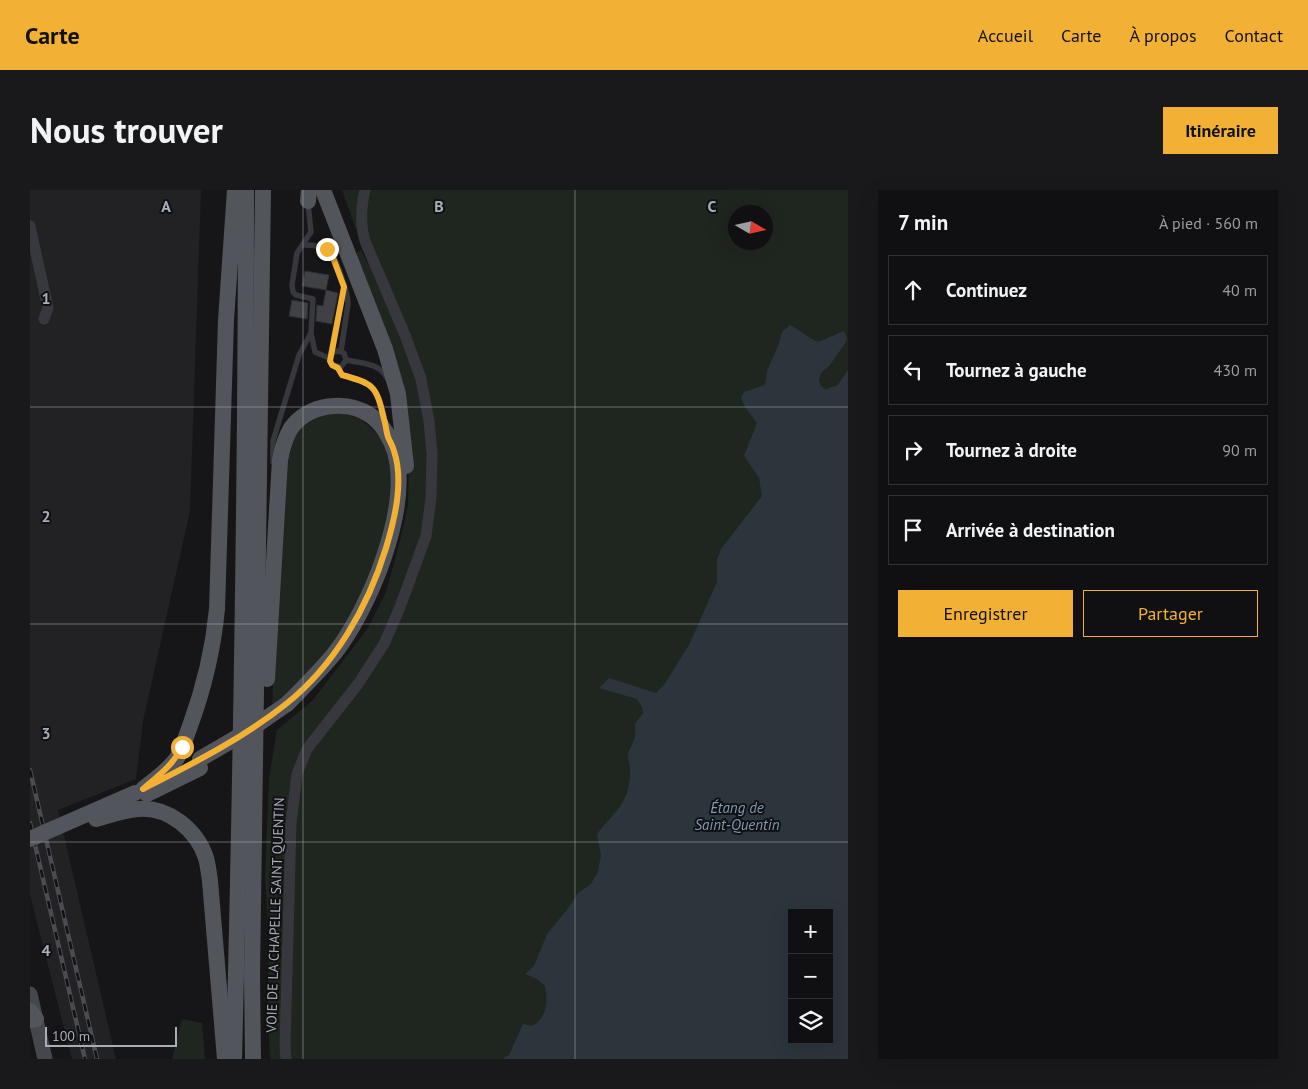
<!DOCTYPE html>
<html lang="fr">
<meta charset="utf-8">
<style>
body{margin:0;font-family:"PT Sans",sans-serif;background:#19191b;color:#f1f3f6}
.controls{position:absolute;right:15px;bottom:15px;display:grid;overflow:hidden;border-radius:0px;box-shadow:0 5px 20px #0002}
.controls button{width:45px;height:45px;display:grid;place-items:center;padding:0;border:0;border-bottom:1px solid #303032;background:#101012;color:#f1f3f6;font:25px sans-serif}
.compass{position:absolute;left:698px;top:15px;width:45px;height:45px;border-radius:50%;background:#101012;box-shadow:0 5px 20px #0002;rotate:99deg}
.scale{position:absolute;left:15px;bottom:12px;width:132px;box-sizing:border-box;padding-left:5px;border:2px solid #a8adb8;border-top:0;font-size:14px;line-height:18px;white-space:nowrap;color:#a8adb8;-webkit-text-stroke:4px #111113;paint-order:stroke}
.stop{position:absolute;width:15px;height:15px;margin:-11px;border:4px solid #f2b134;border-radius:50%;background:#fff}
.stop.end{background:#f2b134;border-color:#fff;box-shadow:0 1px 5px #0008}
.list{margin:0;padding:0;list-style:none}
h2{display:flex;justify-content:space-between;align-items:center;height:65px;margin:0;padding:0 20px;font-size:21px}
h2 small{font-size:16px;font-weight:400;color:#9c9d9f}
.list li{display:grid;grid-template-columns:32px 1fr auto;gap:15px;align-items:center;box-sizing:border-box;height:70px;margin:0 10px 10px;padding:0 10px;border:1px solid #303032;border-radius:0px}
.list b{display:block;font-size:19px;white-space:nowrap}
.list em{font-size:16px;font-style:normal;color:#9c9d9f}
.actions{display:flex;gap:10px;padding:15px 20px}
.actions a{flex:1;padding:11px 0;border:1px solid #f2b134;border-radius:0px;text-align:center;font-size:18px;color:#f2b134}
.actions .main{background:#f2b134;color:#111}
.icon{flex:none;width:28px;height:28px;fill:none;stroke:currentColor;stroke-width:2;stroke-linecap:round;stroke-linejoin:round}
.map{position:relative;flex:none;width:818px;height:869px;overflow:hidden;border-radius:0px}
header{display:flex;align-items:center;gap:30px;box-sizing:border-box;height:70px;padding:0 25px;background:#f2b134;color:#111}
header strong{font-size:24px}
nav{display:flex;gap:28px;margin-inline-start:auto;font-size:18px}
.intro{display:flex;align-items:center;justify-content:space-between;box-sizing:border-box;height:120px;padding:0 30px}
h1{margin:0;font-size:35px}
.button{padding:12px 22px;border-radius:0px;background:#f2b134;color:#111;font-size:18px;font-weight:700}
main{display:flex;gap:30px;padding:0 30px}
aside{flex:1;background:#101012;border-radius:0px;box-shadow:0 5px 20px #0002}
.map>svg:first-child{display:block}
.built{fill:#222225}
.green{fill:#1e261f;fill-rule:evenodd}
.water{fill:#2c353c;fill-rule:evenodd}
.building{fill:#404145;stroke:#303034}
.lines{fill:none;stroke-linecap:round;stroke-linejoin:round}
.service{stroke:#37383d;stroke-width:5.5}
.minor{stroke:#37383d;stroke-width:11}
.secondary{stroke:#45474d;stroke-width:15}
.primary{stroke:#53555c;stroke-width:16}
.rail-casing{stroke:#4a4c52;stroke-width:4.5}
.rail{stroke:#111113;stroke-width:2.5;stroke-dasharray:8;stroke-linecap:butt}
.primary-bridge{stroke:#53555c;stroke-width:16}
.route{stroke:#f2b134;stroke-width:6}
.grid{fill:none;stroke:#a8adb8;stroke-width:1;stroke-opacity:0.55}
.labels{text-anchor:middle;stroke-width:4;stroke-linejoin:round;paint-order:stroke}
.street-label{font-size:14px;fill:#a8adb8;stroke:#111113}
.water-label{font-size:15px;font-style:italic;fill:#7f9bb3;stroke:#111113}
.grid-label{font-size:16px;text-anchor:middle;font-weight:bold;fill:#a8adb8;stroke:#111113;stroke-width:4;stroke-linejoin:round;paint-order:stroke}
</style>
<header>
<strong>Carte</strong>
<nav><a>Accueil</a><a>Carte</a><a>À propos</a><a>Contact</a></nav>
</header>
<div class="intro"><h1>Nous trouver</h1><a class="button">Itinéraire</a></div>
<main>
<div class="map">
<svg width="818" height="869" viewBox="0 0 818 869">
<rect width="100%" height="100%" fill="#161618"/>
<path class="built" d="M0 0H171L160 321 113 531 106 589 28 620 86 869H42L0 705Z"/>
<g class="green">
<path d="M312 0H818V869H240L238 828 239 751 235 685 239 589 247 540 282 511 338 438 356 402 369 355 378 315 379 261 322 66 331 60 339 76ZM706 22H736V52H706ZM762 723H799V850H762Z"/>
<path d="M301 223 315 224 330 229 340 237 354 252 363 273 364 296 350 370 312 448 242 520 249 347 259 253 271 238 288 227Z"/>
<path d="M152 829 172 833 175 869H142Z"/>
</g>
<path class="water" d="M760 135C771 140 776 147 788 152L814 141 817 148 816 152 800 175 791 183 789 190 791 196 796 200 801 197 807 196 818 180V869H472L479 865 493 834 502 836C518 827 518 812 515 796L507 789 495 784 504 776 517 744 536 721 549 702 560 695 567 684 571 666 567 644C584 622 601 613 600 580 600 575 598 570 598 565 599 558 604 552 605 546 606 542 605 538 605 534L613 523 612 517 607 509 569 498 579 488 626 503 634 495 659 455 687 392V370L691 359 732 306 729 288 714 266 727 233 715 217 711 208 714 202 735 195 737 181 748 156 752 142ZM762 723H799V850H762Z"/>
<g class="building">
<path d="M275 81 299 85 296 100 272 96Z"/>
<path d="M296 100 308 103 302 134 286 131 287 115 293 116Z"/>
<path d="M262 110 278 113 277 129 259 126Z"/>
</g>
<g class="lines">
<g class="service">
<path d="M273 55C280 55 290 55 297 59 306 64 318 104 318 114L311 161"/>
<path d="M281 143 285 162 299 168 302 175 311 177 316 170 314 163 308 161 303 162 299 168"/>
<path d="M301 163 314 99"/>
<path d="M316 170C331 173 350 173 357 188"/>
<path d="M308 178 312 185C345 194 348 197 355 233"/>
<path d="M243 272V251L269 165 281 143 283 109 266 105 263 102 262 95 267 63 281 42 278 13"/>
</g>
<g class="minor">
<path d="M0 36 18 118 14 129"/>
<path d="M256 869 255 856 261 633 267 584 277 559 328 494 354 454 370 417 396 346 401 308 402 264 399 231 391 189 375 145 335 51C330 34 331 17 335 0"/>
</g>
<path class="secondary" d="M0 804 15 869"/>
<g class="primary">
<path d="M293 0 355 159 368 204 376 276"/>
<path d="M278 11 279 0"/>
<path d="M237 489 250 270C252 259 255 248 261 238 279 214 316 209 340 225 352 233 361 249 365 262 381 319 339 420 304 464 289 482 273 498 257 514"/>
<path d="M113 599C124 590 139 580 147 568 153 558 156 546 160 536 175 495 183 461 187 419L196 130 205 0"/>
<path d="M117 604 170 578"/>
<path d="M66 629C80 625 94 620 108 619 138 616 167 640 176 668 178 675 179 684 180 691L195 869"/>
<path d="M0 821 6 829 0 830"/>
<path d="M204 869C211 579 216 290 216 0"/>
<path d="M223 869 222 786 233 0"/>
</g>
<defs>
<g id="rail">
<path d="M0 580 67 869"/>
<path d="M0 633 55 869"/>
</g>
</defs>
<use href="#rail" class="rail-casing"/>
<use href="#rail" class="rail"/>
<g class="primary-bridge">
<path d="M170 569 218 541 257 514"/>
<path d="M0 649 105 603"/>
</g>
</g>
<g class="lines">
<path class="route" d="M152 557C143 575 128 586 113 599 162 574 212 549 256 514 305 475 338 417 356 358 365 328 374 291 364 261 363 256 360 252 358 247 356 241 356 235 354 229 346 195 344 194 312 185L308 178 302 175 300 171 314 97 302 65 297 59"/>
</g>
<path class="grid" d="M273 0V869M545 0V869M0 217H818M0 434H818M0 652H818"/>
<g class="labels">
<g class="street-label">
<text transform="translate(245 725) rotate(-88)" y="5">VOIE DE LA CHAPELLE SAINT QUENTIN</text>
</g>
<g class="water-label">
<text x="707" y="623">Étang de<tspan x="707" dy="17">Saint-Quentin</tspan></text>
</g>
</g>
<g class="grid-label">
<text x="136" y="22">A</text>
<text x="409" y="22">B</text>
<text x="682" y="22">C</text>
<text x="16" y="114">1</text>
<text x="16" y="332">2</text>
<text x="16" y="549">3</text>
<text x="16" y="766">4</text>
</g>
</svg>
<div class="controls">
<button>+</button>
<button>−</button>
<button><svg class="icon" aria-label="layers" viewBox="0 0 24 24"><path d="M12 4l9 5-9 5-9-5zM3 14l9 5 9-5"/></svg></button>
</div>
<svg class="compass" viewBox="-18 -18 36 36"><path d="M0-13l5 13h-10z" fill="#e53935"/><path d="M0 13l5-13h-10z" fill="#9c9d9f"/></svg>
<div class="scale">100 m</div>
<div class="stop" style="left:152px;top:557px"></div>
<div class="stop end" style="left:297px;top:59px"></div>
</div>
<aside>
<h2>7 min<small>À pied · 560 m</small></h2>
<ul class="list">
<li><svg class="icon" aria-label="ahead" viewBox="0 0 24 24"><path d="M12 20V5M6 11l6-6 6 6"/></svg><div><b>Continuez</b></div><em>40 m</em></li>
<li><svg class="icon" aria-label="left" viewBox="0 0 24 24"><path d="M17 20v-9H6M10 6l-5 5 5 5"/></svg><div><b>Tournez à gauche</b></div><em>430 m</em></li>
<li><svg class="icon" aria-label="right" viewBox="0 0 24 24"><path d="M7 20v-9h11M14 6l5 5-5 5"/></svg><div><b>Tournez à droite</b></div><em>90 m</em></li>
<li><svg class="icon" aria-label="arrive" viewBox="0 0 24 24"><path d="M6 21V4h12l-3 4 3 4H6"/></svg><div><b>Arrivée à destination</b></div></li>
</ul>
<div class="actions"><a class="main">Enregistrer</a><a>Partager</a></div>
</aside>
</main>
